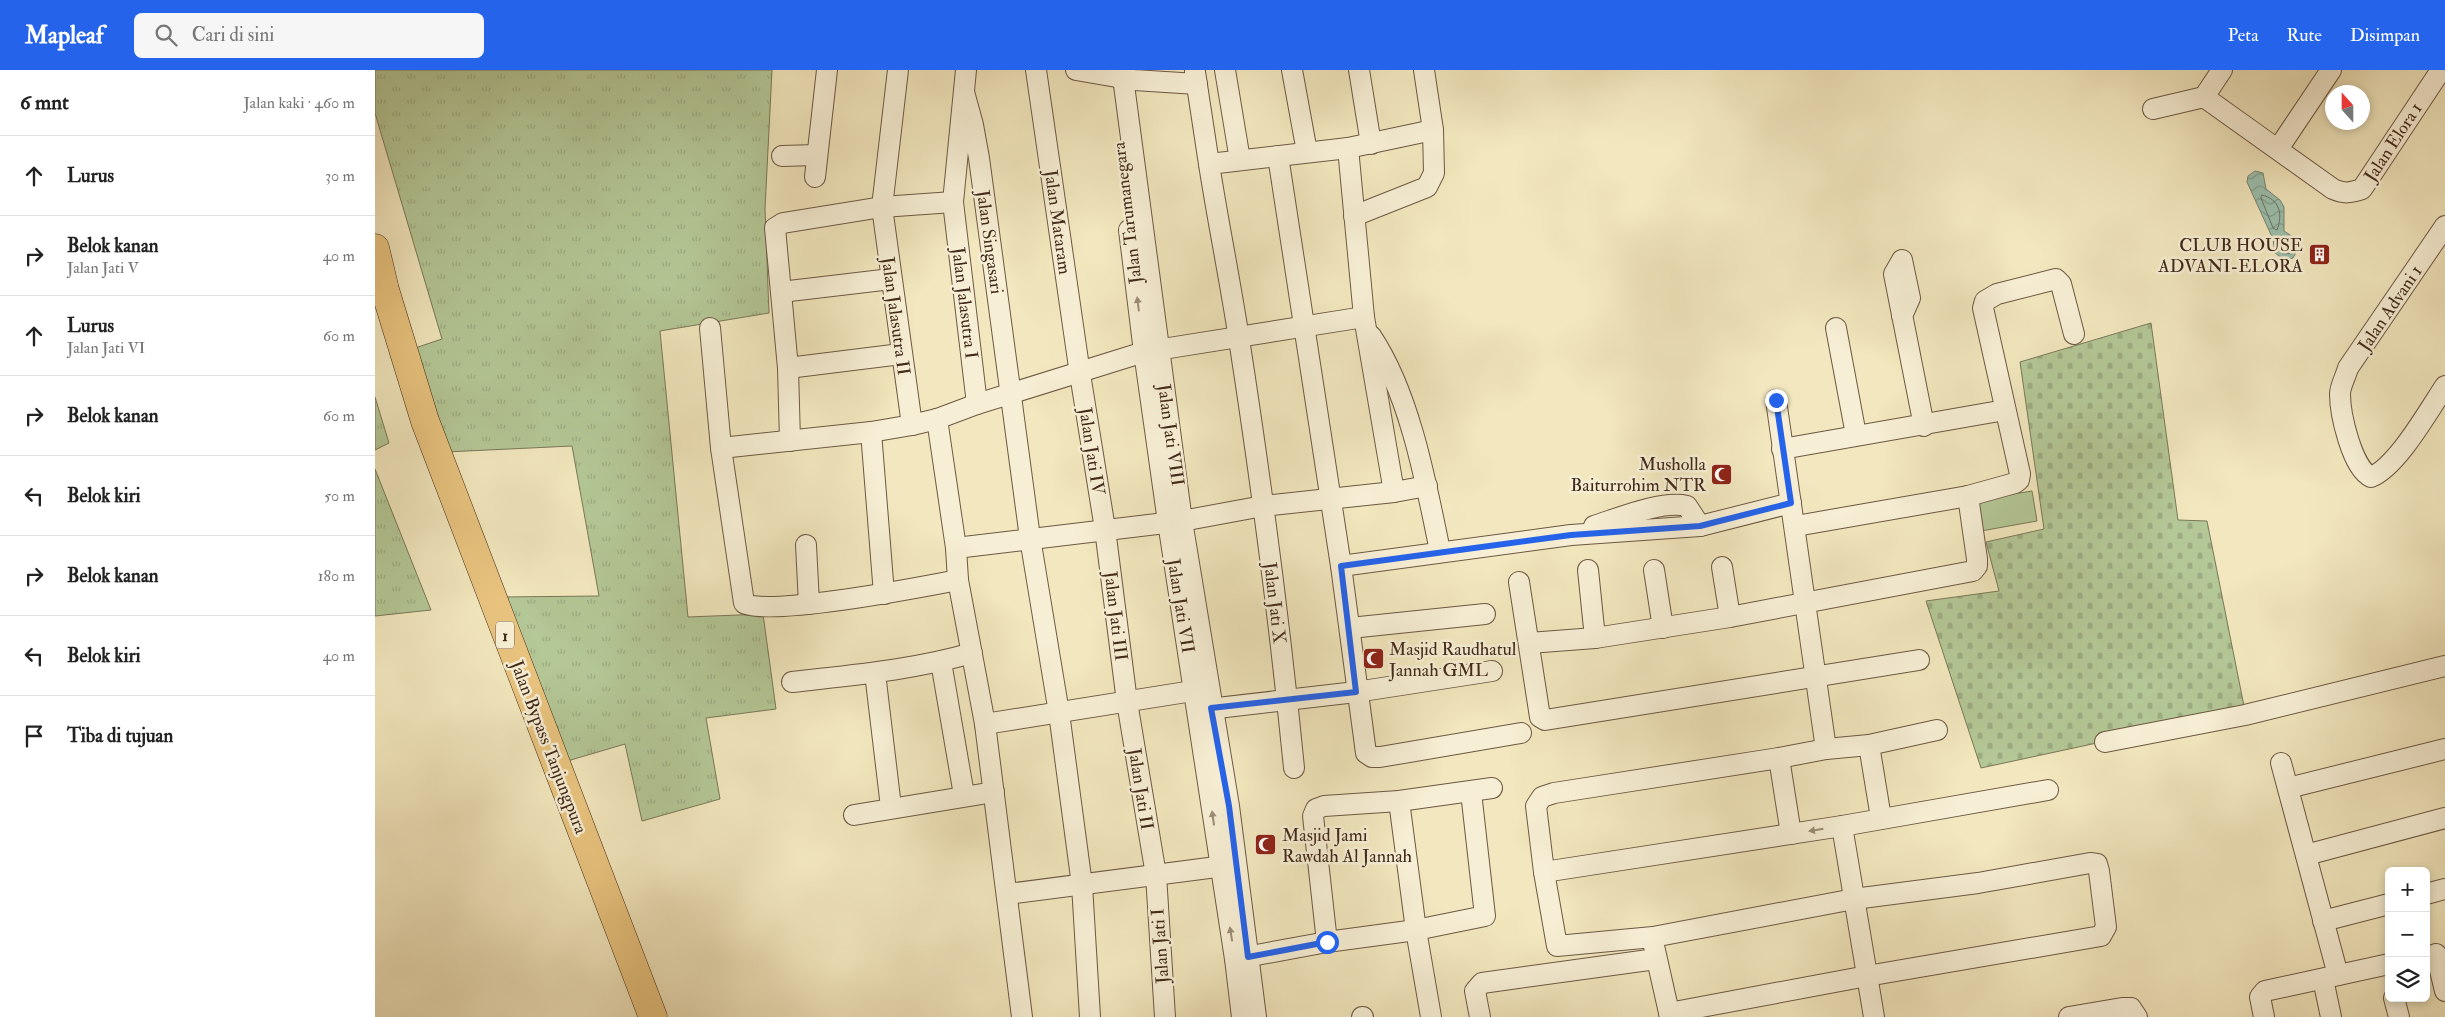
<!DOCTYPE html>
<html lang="id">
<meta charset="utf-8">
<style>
body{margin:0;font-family:"IM FELL Double Pica",serif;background:#f6f6f6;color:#222}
.controls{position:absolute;right:15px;bottom:15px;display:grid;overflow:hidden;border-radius:8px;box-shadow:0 2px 8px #0003}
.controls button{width:45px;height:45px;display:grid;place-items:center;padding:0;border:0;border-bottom:1px solid #e0e0e0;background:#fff;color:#222;font:25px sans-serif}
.compass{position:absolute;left:1950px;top:15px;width:45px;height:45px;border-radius:50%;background:#fff;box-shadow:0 2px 8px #0003;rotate:339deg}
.stop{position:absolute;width:15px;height:15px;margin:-11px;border:4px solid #2563eb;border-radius:50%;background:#fff}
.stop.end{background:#2563eb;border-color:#fff;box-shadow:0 1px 5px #0008}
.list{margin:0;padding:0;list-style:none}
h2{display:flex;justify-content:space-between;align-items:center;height:65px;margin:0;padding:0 20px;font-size:21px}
h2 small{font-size:16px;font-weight:400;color:#767676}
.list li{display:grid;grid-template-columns:32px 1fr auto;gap:15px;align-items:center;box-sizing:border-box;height:80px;padding:0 20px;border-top:1px solid #e0e0e0}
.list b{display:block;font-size:19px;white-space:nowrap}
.list p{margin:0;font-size:16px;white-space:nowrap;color:#767676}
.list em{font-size:16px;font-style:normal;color:#767676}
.icon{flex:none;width:28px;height:28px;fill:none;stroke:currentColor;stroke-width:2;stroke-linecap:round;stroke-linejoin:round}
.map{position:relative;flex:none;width:2070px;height:947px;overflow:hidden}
header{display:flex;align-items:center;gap:30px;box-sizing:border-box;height:70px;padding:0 25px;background:#2563eb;color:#fff}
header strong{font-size:24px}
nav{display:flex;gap:28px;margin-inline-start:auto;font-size:18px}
.search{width:350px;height:45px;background:#f6f6f6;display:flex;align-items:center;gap:12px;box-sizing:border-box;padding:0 18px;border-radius:8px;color:#767676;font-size:19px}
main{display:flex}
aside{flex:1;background:#fff}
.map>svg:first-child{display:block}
.grass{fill:url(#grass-tufts);stroke:#7a7858}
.cemetery{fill:url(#cemetery-stones);stroke:#7a7858}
.park{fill:#b4c796;stroke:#7a7858}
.water{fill:url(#water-waves);stroke:#788473}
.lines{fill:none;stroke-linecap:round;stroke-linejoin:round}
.shore{stroke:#6e7464;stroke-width:1}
.minor-casing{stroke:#6d5843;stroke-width:22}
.trunk-casing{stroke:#41291a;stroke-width:29}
.minor{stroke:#f7efd5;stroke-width:20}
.trunk{stroke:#e9c47f;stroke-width:28}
.oneway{fill:#9c8c78}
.route{stroke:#2563eb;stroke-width:6}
.labels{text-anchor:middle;stroke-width:5;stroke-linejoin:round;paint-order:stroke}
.shield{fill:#f7efd5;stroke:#786452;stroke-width:1}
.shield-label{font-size:16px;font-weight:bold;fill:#41291a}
.street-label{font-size:18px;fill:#41291a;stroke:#f7efd5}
.poi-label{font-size:18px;fill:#41291a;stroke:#f7efd5;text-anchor:end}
</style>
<header>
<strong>Mapleaf</strong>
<div class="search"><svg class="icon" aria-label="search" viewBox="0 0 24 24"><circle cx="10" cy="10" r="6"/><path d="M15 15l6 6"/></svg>Cari di sini</div>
<nav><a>Peta</a><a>Rute</a><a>Disimpan</a></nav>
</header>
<main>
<aside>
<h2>6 mnt<small>Jalan kaki · 460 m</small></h2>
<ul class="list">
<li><svg class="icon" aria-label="ahead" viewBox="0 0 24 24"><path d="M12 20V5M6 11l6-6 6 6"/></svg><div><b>Lurus</b></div><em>30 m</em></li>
<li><svg class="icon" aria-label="right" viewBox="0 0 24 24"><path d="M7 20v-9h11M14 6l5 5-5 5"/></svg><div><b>Belok kanan</b><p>Jalan Jati V</p></div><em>40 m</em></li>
<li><svg class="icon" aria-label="ahead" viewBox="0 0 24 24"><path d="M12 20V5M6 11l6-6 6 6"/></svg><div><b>Lurus</b><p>Jalan Jati VI</p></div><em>60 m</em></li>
<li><svg class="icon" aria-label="right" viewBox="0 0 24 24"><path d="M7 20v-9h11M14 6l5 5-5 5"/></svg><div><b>Belok kanan</b></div><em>60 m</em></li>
<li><svg class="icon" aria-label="left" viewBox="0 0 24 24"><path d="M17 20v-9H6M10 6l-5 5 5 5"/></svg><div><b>Belok kiri</b></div><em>50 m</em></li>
<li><svg class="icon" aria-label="right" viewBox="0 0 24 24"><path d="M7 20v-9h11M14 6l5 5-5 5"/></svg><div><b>Belok kanan</b></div><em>180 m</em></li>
<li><svg class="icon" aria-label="left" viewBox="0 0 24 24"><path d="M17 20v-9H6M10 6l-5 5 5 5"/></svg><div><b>Belok kiri</b></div><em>40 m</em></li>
<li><svg class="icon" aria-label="arrive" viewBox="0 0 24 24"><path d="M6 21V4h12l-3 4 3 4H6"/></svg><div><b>Tiba di tujuan</b></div></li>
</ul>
</aside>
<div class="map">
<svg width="2070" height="947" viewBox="0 0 2070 947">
<defs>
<pattern id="grass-tufts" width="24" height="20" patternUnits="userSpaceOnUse" patternTransform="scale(1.25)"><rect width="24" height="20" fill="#b4c796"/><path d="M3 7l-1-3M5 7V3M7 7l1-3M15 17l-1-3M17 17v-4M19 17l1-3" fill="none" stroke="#9cab81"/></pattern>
<pattern id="cemetery-stones" width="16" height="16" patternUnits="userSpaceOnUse" patternTransform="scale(1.25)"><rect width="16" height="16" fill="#b4c796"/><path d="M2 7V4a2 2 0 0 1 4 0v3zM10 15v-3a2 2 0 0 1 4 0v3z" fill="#9cab81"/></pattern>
<pattern id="water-waves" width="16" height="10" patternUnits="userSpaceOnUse" patternTransform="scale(1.25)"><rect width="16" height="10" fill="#9cc0ae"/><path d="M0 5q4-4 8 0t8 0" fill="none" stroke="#819c8d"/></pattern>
</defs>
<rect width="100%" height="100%" fill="#f2e7be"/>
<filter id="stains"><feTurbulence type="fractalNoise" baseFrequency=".004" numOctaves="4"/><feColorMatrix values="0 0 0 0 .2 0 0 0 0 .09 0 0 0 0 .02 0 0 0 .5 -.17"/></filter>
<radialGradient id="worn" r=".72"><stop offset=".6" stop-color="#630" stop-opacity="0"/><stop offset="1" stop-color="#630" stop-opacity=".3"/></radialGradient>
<g class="grass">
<path d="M0 0H397L390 139 394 243 285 261 313 547 388 544 401 639 331 648 345 729 267 751 250 674 189 692 125 527 224 526 197 376 71 382 37 279 67 269 0 43Z"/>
<path d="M0 327 14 373 0 380Z"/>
<path d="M0 399 56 540 0 546Z"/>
</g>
<path class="cemetery" d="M1776 253 1803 450 1832 451 1870 641 1606 698 1551 531 1624 521 1611 472 1669 459 1645 292Z"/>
<path class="park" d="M1657 421 1662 451 1606 461 1601 430Z"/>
<path class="water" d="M1880 101 1888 103 1891 119 1905 130 1909 137V161L1921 169 1924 177 1918 188 1910 190 1900 183 1898 169 1872 112 1873 106Z"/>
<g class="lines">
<g class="shore">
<path d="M1887 125C1905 129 1908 145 1902 160L1898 158 1886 128Z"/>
<path d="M1905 166 1917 173 1918 179 1915 183 1910 184 1904 181 1903 169Z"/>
</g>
<defs>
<g id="minor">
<path d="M523 0 507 137 537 355"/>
<path d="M591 0 578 132 602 334"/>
<path d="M661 0 705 304 730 459 752 632 781 805 790 947"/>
<path d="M701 0 759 10 822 14"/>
<path d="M747 0 807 451 854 736 881 947"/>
<path d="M850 0 865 90"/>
<path d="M917 0 932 82"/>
<path d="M984 0 996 74"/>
<path d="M820 2 834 94"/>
<path d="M589 22 598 55 604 88 655 468 684 643 707 815 715 947"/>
<path d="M1829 27 1847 0"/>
<path d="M1778 39 1829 27 1958 119C1969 124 1975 123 1987 119L2066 0"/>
<path d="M973 78 989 247 1019 422"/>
<path d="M1903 79 1956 0"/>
<path d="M407 86 442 85"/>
<path d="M903 86 966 496 991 683 997 687H1005L1146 663"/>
<path d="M440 107 452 0"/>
<path d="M979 146 1052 117 1059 103 1058 60"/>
<path d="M2070 156 1973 298C1971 306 1965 316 1965 324 1965 344 1977 398 1996 407 2022 397 2054 340 2070 316"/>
<path d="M754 160 769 282 793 452 860 889 867 947"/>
<path d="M406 222 516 209"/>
<path d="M1527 246 1535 228 1527 190 1519 204 1549 356"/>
<path d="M335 258 346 378 369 533C388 548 552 516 583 510"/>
<path d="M1461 258 1481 365"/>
<path d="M996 266C1035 324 1051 413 1065 481"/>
<path d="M413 298 526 284"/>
<path d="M1401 330 1451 679"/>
<path d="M562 349 581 478 583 510 610 654 647 947"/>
<path d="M496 362 509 524"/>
<path d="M415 371 413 298 400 158 408 153 507 137 578 132"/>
<path d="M346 378 496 362 537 355 562 349 602 334 769 282 989 247"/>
<path d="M1407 379 1630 340"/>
<path d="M1219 456C1244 448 1287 430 1312 436L1325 456"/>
<path d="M1421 456 1593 426 1640 413 1644 410 1645 404 1608 238 1610 231 1622 224 1681 209 1686 214 1699 264"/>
<path d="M431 475 434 534"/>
<path d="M581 478 807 451 888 436 1019 422 1052 416"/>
<path d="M966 496 1196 465 1325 456 1416 433"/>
<path d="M1347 497 1355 547"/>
<path d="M1213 500 1220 568"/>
<path d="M1279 500 1288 558"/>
<path d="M1144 512 1165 647 1170 650 1544 590"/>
<path d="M975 558 1110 544"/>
<path d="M1154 573 1220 568 1355 547 1598 501 1602 496V489L1593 426"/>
<path d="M566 592 589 725"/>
<path d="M500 603 516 737"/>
<path d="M417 612C477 605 538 600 597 583"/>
<path d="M825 640 981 622 1117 601"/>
<path d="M610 654 830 619"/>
<path d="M1730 672 1870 645 2070 596"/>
<path d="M1494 675 1506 748"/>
<path d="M1404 688 1416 764"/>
<path d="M1906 693 1963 905"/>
<path d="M919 698C905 555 886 411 864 269 855 210 843 152 834 94L973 78 1058 60 1049 0"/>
<path d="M1913 718 2070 679"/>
<path d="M1024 731 1041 860 1056 947"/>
<path d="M479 745 619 722"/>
<path d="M1467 756 1499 947"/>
<path d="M1931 785 2070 748"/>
<path d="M1169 802 1467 756 1673 720"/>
<path d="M633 824 857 795"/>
<path d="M2051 824 2070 819"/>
<path d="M1948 851 2014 834"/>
<path d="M952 872 938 746 941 739 949 736 1024 731 1117 718"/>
<path d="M1279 876 1295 947"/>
<path d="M2061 884 2070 921"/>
<path d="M860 889 952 872 1041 860 1110 846 1096 722"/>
<path d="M1948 909 1956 947"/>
<path d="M2019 928 2024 947"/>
<path d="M1294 943 1492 906 1726 866 1731 857 1724 801 1722 794 1715 793 1603 813 1479 829 1278 867 1182 876 1169 802 1161 736 1167 727 1179 723 1404 688 1451 679 1494 675 1562 660"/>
<path d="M987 947H988"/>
<path d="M1105 947 1100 921 1107 913 1281 889"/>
<path d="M1694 947 1747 938H1756L1762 947"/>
<path d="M1889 947 1885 927 1890 921 2014 894"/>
</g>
<path id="trunk" d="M0 178 10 220 50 351 278 947"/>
</defs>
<use href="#minor" class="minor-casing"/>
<use href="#trunk" class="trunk-casing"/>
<use href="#minor" class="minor"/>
<use href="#trunk" class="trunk"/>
</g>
<defs><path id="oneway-solid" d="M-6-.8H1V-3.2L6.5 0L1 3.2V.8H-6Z" transform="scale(1.25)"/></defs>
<g class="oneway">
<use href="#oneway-solid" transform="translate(763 234) rotate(-97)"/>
<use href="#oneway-solid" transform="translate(838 748) rotate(-98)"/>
<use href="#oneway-solid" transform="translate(1441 760) rotate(171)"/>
<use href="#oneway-solid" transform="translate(856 864) rotate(-99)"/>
</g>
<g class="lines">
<path class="route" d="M952 872 873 887 854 736 836 638 981 622 966 496 1196 465 1325 456 1416 433 1401 330"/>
</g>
<defs>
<symbol id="building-square" viewBox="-11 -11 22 22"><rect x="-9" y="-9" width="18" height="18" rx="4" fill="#8f2418" stroke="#f7efd5"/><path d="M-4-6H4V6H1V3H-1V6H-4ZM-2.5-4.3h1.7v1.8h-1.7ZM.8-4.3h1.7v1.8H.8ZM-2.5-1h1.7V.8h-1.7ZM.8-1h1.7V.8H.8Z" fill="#fff"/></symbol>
<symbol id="mosque-square" viewBox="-11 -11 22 22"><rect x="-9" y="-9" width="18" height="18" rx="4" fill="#8f2418" stroke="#f7efd5"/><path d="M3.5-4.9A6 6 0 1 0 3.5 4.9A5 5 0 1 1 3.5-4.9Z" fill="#fff"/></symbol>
</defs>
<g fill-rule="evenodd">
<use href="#building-square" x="1932" y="172" width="25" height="25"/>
<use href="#mosque-square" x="1334" y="392" width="25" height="25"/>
<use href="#mosque-square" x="986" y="576" width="25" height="25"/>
<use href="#mosque-square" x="878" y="762" width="25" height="25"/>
</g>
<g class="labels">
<rect class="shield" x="121" y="551.5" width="18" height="27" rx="4"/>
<g class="shield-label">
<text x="130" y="571">1</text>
</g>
<g class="street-label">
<text transform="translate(2018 72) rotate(-57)" y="6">Jalan Elora 1</text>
<text transform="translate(752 143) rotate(-97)" y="6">Jalan Tarumanegara</text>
<text transform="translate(683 152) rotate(82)" y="6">Jalan Mataram</text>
<text transform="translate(615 172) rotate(82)" y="6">Jalan Singasari</text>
<text transform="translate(590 233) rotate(83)" y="6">Jalan Jalasutra I</text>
<text transform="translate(2015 238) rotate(-56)" y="6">Jalan Advani 1</text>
<text transform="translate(521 246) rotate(82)" y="6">Jalan Jalasutra II</text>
<text transform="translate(796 365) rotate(82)" y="6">Jalan Jati VIII</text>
<text transform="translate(717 381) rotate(81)" y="6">Jalan Jati IV</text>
<text transform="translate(900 533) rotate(83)" y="6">Jalan Jati X</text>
<text transform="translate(806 536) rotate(81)" y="6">Jalan Jati VII</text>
<text transform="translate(741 546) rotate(83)" y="6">Jalan Jati III</text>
<text transform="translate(174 677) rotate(69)" y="6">Jalan Bypass Tanjungpura</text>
<text transform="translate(766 719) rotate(81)" y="6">Jalan Jati II</text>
<text transform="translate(785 876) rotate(-94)" y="6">Jalan Jati I</text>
</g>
<g class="poi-label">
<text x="1928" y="181">CLUB HOUSE<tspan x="1928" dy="21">ADVANI-ELORA</tspan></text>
<text x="1331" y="400">Musholla<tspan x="1331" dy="21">Baiturrohim NTR</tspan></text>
<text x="1014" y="585" text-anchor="start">Masjid Raudhatul<tspan x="1014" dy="21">Jannah GML</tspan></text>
<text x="907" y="771" text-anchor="start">Masjid Jami<tspan x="907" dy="21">Rawdah Al Jannah</tspan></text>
</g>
</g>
<rect width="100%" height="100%" filter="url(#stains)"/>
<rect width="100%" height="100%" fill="url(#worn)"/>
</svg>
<div class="controls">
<button>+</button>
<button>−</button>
<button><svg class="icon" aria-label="layers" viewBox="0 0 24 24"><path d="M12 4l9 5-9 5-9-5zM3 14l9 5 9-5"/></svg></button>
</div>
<svg class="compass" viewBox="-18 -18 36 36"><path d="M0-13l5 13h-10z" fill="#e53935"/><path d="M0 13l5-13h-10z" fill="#767676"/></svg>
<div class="stop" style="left:952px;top:872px"></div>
<div class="stop end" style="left:1401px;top:330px"></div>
</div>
</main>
